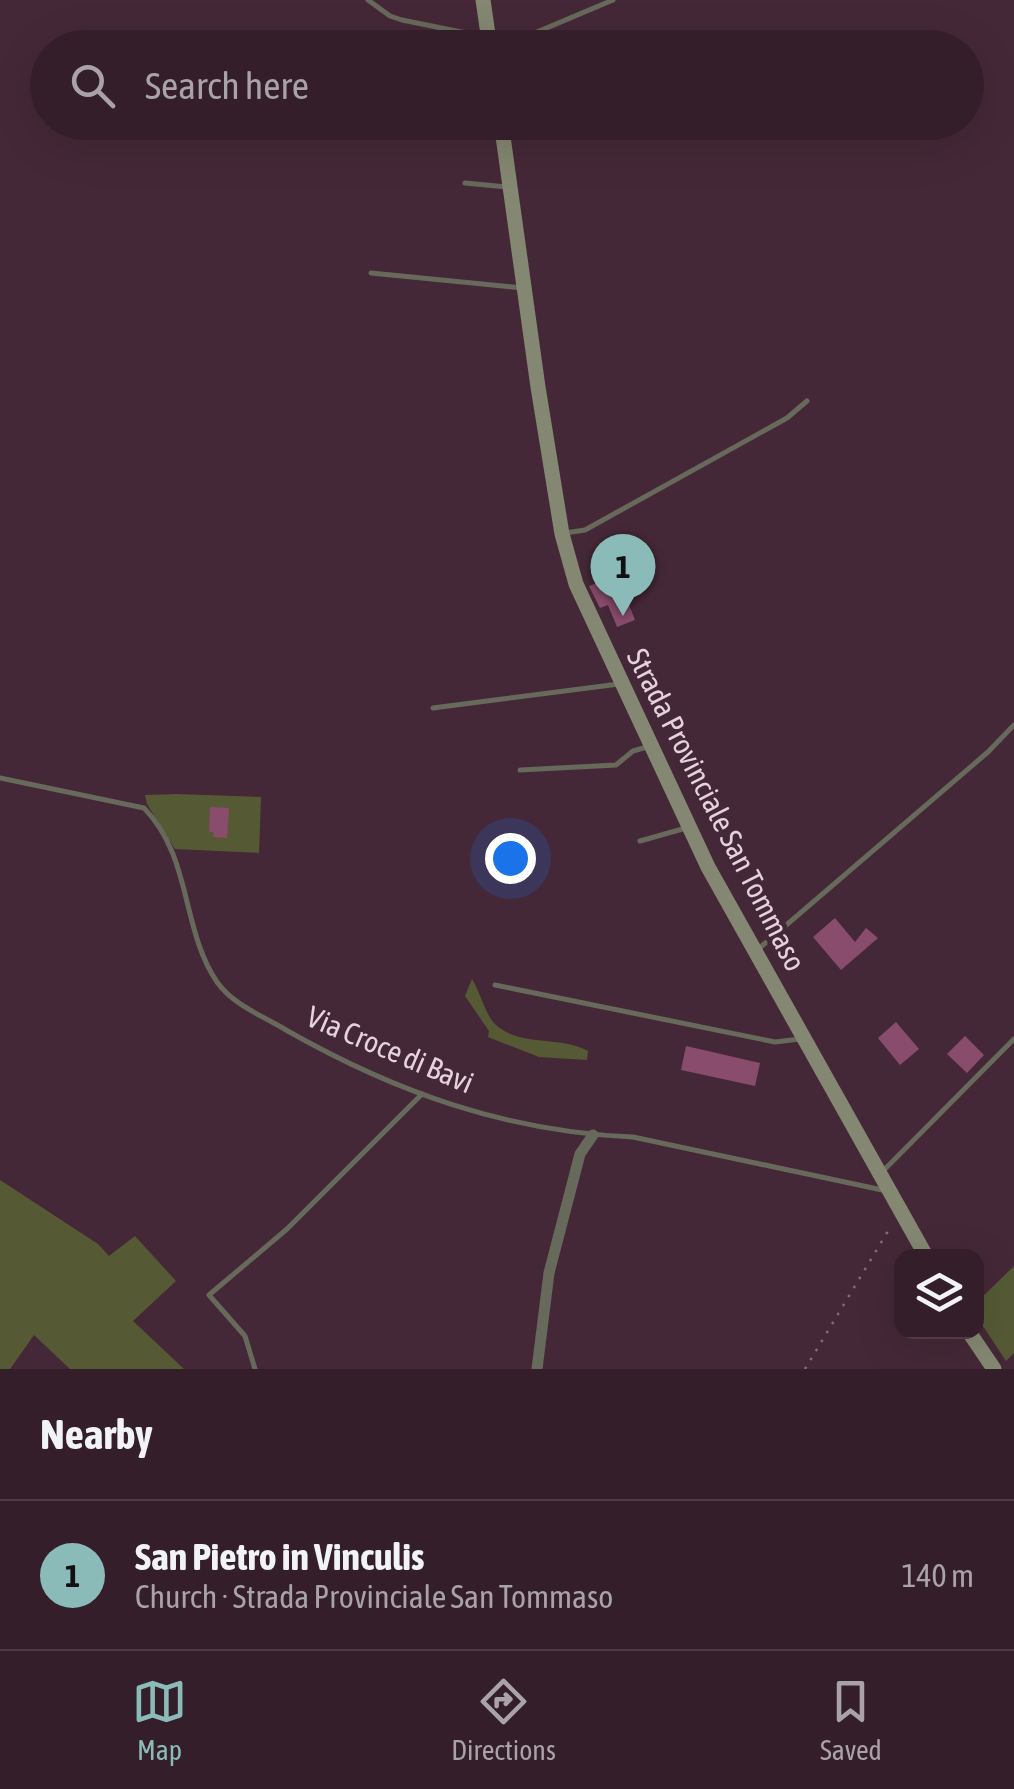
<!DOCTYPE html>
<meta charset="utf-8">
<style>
body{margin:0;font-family:"Asap Condensed",sans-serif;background:#3f2b35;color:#f1f3f6}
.controls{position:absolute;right:30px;bottom:30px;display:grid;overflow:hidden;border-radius:20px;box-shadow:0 10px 40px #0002}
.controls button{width:90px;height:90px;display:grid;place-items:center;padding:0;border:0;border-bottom:2px solid #4e3c46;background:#341e29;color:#f1f3f6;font:50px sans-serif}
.you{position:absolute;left:510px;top:858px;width:35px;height:35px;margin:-25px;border:8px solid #fff;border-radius:50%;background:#1a73e8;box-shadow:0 0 0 15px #1a73e833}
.badge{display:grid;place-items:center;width:65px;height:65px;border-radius:50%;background:#8bbbb9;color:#111;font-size:32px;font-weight:700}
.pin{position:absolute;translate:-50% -82px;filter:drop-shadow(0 2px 5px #0008)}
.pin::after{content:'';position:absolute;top:52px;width:35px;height:30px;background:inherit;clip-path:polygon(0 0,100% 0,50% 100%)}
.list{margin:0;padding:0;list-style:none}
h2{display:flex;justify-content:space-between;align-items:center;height:130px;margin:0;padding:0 40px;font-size:42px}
h2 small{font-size:32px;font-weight:400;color:#a9a2a8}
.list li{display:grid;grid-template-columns:65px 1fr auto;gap:30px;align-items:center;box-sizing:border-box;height:150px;padding:0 40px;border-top:2px solid #4e3c46}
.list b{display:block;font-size:38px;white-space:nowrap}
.list p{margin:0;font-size:32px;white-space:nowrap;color:#a9a2a8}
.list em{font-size:32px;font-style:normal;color:#a9a2a8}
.icon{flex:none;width:55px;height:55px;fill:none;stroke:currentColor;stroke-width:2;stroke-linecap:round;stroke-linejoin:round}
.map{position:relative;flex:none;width:1014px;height:1369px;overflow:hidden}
.search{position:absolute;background:#341e29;box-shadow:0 10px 40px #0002;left:30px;right:30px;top:30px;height:110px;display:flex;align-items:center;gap:25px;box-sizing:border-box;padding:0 35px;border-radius:55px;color:#a9a2a8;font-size:38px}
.sheet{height:280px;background:#341e29}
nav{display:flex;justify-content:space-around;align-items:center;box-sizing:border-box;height:140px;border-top:2px solid #4e3c46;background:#341e29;font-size:28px;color:#a9a2a8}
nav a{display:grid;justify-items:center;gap:5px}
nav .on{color:#8bbbb9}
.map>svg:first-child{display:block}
.green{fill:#555a35}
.building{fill:#894c6c}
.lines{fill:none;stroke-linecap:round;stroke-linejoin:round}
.path{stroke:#846b77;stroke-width:2.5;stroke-dasharray:2.5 8;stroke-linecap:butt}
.lane{stroke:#67695b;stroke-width:5}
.street{stroke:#67695b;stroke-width:11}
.secondary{stroke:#848771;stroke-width:15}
.labels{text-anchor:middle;stroke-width:10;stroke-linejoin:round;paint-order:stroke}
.street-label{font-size:30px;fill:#e5d2da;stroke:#452837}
</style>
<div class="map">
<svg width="1014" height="1369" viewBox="0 0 1014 1369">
<rect width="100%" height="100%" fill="#452837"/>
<g class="green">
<path d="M176 794 261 797 259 853 175 849 147 804 145 795Z"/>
<path d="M472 979C480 992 485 1013 494 1023 518 1048 560 1035 588 1051L587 1060 539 1057 488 1037 489 1031 465 996Z"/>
<path d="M0 1180 98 1244 109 1256 135 1236 176 1281 133 1321 184 1369H70L34 1335 10 1369H0Z"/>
<path d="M1014 1266V1353L1006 1361 977 1317V1302Z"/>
</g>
<g class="building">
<path d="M624 573 633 594 626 597 635 620 617 627 608 605 600 608 589 586Z"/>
<path d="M210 807 229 808 227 838 213 837 214 832H209Z"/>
<path d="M835 918 855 942 866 928 878 938 841 970 813 937Z"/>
<path d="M896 1022 919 1049 900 1065 878 1038Z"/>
<path d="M965 1036 984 1055 967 1073 947 1054Z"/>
<path d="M686 1046 760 1063 755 1086 681 1070Z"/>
</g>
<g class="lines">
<path class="path" d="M805 1369 891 1226"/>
<g class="lane">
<path d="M368 0 390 16 402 20 486 37"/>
<path d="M499 48 613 0"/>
<path d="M465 183 507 187"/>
<path d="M371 273 522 288"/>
<path d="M565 533 585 530 787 418 807 401"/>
<path d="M433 708 619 684"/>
<path d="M520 770 616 765 633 751 647 747"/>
<path d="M0 778 144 808C192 857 181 929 217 982 233 1005 263 1016 286 1030 395 1092 507 1132 633 1137L887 1191"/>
<path d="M640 841 686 828"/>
<path d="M756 951 988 752 1014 725"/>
<path d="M495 985 775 1042 800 1039"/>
<path d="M882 1172 1014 1039"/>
<path d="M255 1369 245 1336 209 1295 287 1229 422 1094"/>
</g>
<path class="street" d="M537 1369 549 1273 580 1154 593 1135"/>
<g class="secondary">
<path d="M483 0 490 48"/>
<path d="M501 122 538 387 562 534 576 584 708 867 926 1256"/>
<path d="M969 1332 994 1369"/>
</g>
</g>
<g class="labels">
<g class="street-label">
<text transform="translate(716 810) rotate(63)" y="10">Strada Provinciale San Tommaso</text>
<text transform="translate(390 1050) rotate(23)" y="10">Via Croce di Bavi</text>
</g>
</g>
</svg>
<div class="controls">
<button><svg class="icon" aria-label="layers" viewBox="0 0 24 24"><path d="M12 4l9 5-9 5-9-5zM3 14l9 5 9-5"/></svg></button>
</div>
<div class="you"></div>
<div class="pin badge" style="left:623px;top:616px">1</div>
<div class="search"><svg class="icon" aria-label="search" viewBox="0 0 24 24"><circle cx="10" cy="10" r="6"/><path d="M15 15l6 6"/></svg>Search here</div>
</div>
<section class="sheet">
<h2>Nearby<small></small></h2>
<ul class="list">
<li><span class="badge">1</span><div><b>San Pietro in Vinculis</b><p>Church · Strada Provinciale San Tommaso</p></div><em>140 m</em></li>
</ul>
</section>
<nav>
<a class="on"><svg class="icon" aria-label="map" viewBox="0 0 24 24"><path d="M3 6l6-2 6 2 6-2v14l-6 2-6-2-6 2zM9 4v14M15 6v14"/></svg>Map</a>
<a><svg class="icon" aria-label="directions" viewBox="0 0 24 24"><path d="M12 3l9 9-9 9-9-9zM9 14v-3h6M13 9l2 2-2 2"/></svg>Directions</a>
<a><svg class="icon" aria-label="saved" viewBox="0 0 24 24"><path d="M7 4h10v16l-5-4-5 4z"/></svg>Saved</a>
</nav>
